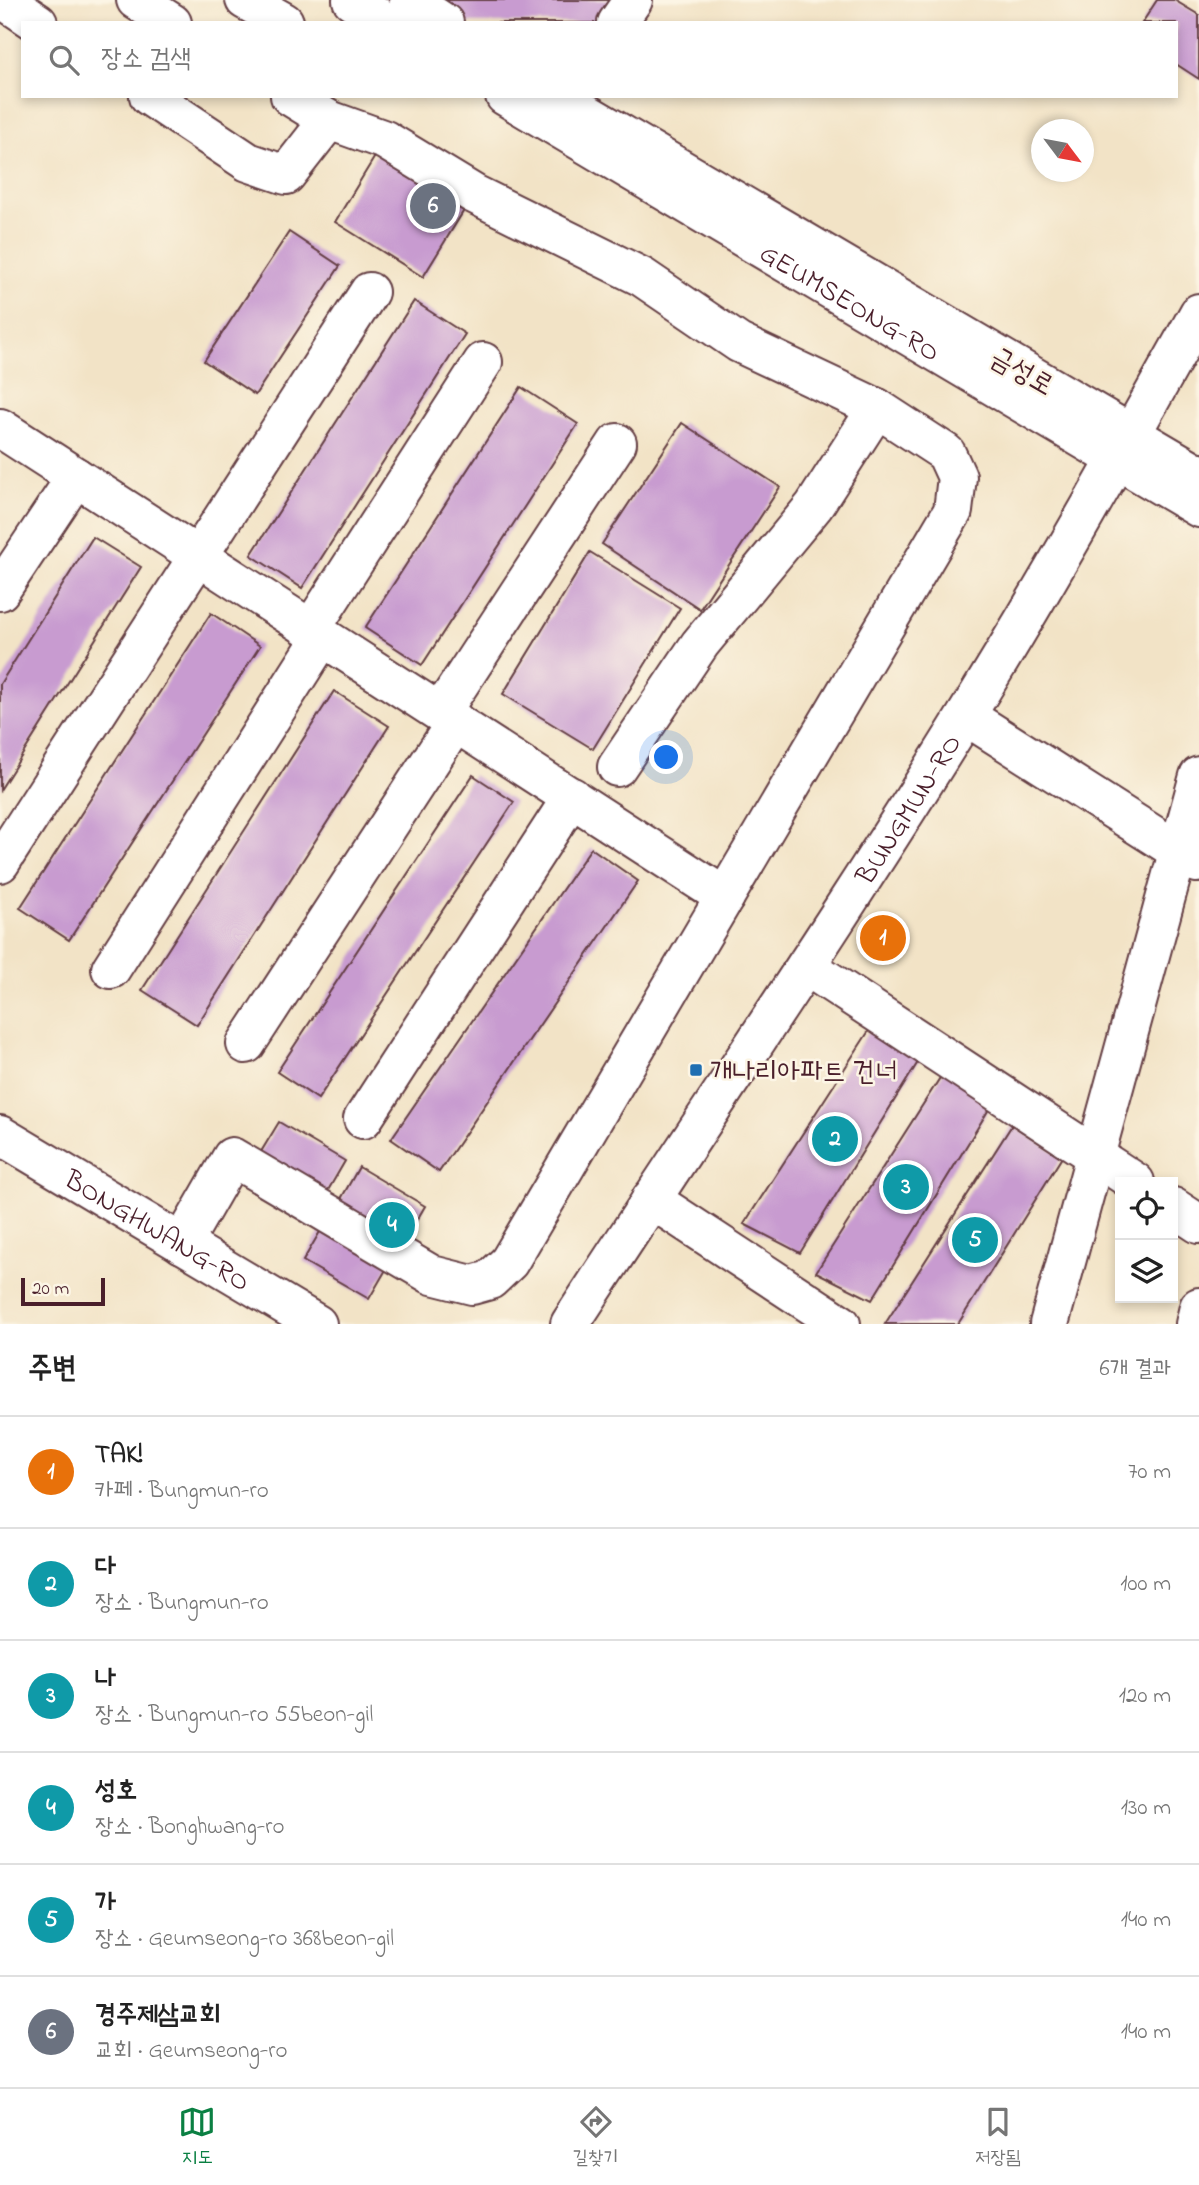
<!DOCTYPE html>
<html lang="ko">
<meta charset="utf-8">
<style>
body{margin:0;font-family:"Indie Flower","Poor Story",sans-serif;background:#f2f2f2;color:#222}
.controls{position:absolute;right:21px;bottom:21px;display:grid;overflow:hidden;border-radius:0px;box-shadow:0 4px 10px #0003}
.controls button{width:63px;height:63px;display:grid;place-items:center;padding:0;border:0;border-bottom:2px solid #e0e0e0;background:#fff;color:#222;font:35px sans-serif}
.compass{position:absolute;left:1031px;top:119px;width:63px;height:63px;border-radius:50%;background:#fff;box-shadow:0 4px 10px #0003;rotate:122deg}
.scale{position:absolute;left:21px;bottom:18px;width:84px;box-sizing:border-box;padding-left:7px;border:4px solid #4a1f2b;border-top:0;font-size:19px;line-height:24px;white-space:nowrap;color:#4a1f2b;-webkit-text-stroke:5px #fcf5e5;paint-order:stroke}
.you{position:absolute;left:667px;top:758px;width:24px;height:24px;margin:-18px;border:5px solid #fff;border-radius:50%;background:#1a73e8;box-shadow:0 0 0 10px #1a73e833}
.badge{display:grid;place-items:center;width:46px;height:46px;border-radius:50%;background:#0b8043;color:#fff;font-size:23px;font-weight:700}
.pin{position:absolute;translate:-50% -50%;border:4px solid #fff;box-shadow:0 2px 7px #0006}
.list{margin:0;padding:0;list-style:none}
h2{display:flex;justify-content:space-between;align-items:center;height:91px;margin:0;padding:0 28px;font-size:30px}
h2 small{font-size:23px;font-weight:400;color:#767676}
.list li{display:grid;grid-template-columns:46px 1fr auto;gap:21px;align-items:center;box-sizing:border-box;height:112px;padding:0 28px;border-top:2px solid #e0e0e0}
.list b{display:block;font-size:26px;white-space:nowrap}
.list p{margin:0;font-size:23px;white-space:nowrap;color:#767676}
.list em{font-size:23px;font-style:normal;color:#767676}
.icon{flex:none;width:38px;height:38px;fill:none;stroke:currentColor;stroke-width:2;stroke-linecap:round;stroke-linejoin:round}
.map{position:relative;flex:none;width:1199px;height:1324px;overflow:hidden}
.search{position:absolute;background:#fff;box-shadow:0 4px 10px #0003;left:21px;right:21px;top:21px;height:77px;display:flex;align-items:center;gap:18px;box-sizing:border-box;padding:0 24px;border-radius:0px;color:#767676;font-size:26px}
.sheet{height:763px;background:#fff}
nav{display:flex;justify-content:space-around;align-items:center;box-sizing:border-box;height:98px;border-top:2px solid #e0e0e0;background:#fff;font-size:19px;color:#767676}
nav a{display:grid;justify-items:center;gap:4px}
nav .on{color:#0b8043}
.map>svg:first-child{display:block}
.building{fill:#c89bd0}
.lines{fill:none;stroke-linecap:round;stroke-linejoin:round}
.minor-casing{stroke:#633c42;stroke-width:42}
.minor{stroke:#fff;stroke-width:38}
.poi-dot{fill:#1f6fb2;stroke:#fcf5e5;stroke-width:2.5}
.labels{text-anchor:middle;stroke-width:5;stroke-linejoin:round;paint-order:stroke}
.street-label{font-size:28px;fill:#4a1f2b;stroke:#fcf5e5}
.poi-label{font-size:28px;fill:#4a1f2b;stroke:#fcf5e5;text-anchor:start}
</style>
<div class="map">
<svg width="1199" height="1324" viewBox="0 0 1199 1324">
<rect width="100%" height="100%" fill="#fcf5e5"/>
<filter id="ink" filterUnits="userSpaceOnUse"><feTurbulence type="fractalNoise" baseFrequency=".0143" numOctaves="2"/><feDisplacementMap in="SourceGraphic" scale="14" xChannelSelector="R" yChannelSelector="G"/><feConvolveMatrix kernelMatrix="1 2 1 2 8 2 1 2 1" color-interpolation-filters="sRGB"/></filter>
<filter id="wash" filterUnits="userSpaceOnUse"><feTurbulence type="fractalNoise" baseFrequency=".00686" numOctaves="4" result="noise"/><feDisplacementMap in="SourceGraphic" scale="28" xChannelSelector="R" yChannelSelector="G"/><feGaussianBlur stdDeviation="1.57" result="paint"/><feColorMatrix in="noise" values="0 0 0 0 0 0 0 0 0 0 0 0 0 0 0 0 0 1.4 0 .05"/><feComposite in="paint" operator="in"/></filter>
<g filter="url(#wash)">
<rect width="100%" height="100%" fill="#f2e3c6"/>
<g id="blocks">
<g class="building">
<path d="M352 0H633L617 23H388Z"/>
<path d="M1157 0H1174L1199 15V79L1176 64V23H1142Z"/>
<path d="M385 140 474 194 423 277 335 222Z"/>
<path d="M289 232 340 266 255 395 204 361Z"/>
<path d="M414 301 465 334 302 588 251 555Z"/>
<path d="M521 387 578 424 422 665 365 628Z"/>
<path d="M682 423 780 487 700 609 602 544Z"/>
<path d="M93 537 141 567 0 790V684Z"/>
<path d="M590 552 680 608 593 749 503 694Z"/>
<path d="M211 613 260 646 69 940 20 908Z"/>
<path d="M334 691 389 726 197 1025 142 990Z"/>
<path d="M473 775 514 802 318 1099 277 1072Z"/>
<path d="M591 848 638 881 439 1172 391 1139Z"/>
<path d="M874 1023 923 1054 800 1253 744 1224Z"/>
<path d="M945 1070 994 1101 872 1300 816 1272Z"/>
<path d="M279 1122 345 1161 323 1199 256 1160Z"/>
<path d="M1012 1125 1062 1157 958 1324H885Z"/>
<path d="M359 1167 425 1206 403 1244 337 1206Z"/>
<path d="M325 1223 391 1261 369 1299 303 1261Z"/>
</g>
</g>
</g>
<g filter="url(#ink)">
<use href="#blocks" fill-opacity="0" stroke="#633c42" stroke-width="2"/>
<g class="lines">
<defs>
<g id="minor">
<path d="M4 0 38 23"/>
<path d="M136 0 172 23"/>
<path d="M245 0 284 22"/>
<path d="M352 0 388 23"/>
<path d="M409 0 444 23"/>
<path d="M617 23 633 0"/>
<path d="M149 96 248 162 286 175 329 120 290 96"/>
<path id="s1" d="M505 96 1199 508"/>
<path d="M557 96 1199 474"/>
<path d="M0 428 725 897"/>
<path d="M0 591 76 477"/>
<path d="M311 629 483 362"/>
<path d="M441 712 617 443"/>
<path d="M966 716 1197 863"/>
<path d="M617 767 700 644 814 506 877 408"/>
<path d="M0 863 369 292"/>
<path d="M806 966 1135 1182"/>
<path d="M111 969 323 636"/>
<path d="M246 1044 456 722"/>
<path d="M363 1119 572 797"/>
<path id="s2" d="M0 1135 317 1324"/>
<path d="M651 1199 841 1324"/>
<path d="M1173 1207 1199 1224"/>
<path d="M182 1244 232 1157 432 1275 472 1285 490 1280 509 1262 953 511 957 477 946 453 877 408 739 343 642 277 474 194 385 140 329 120"/>
<path id="s3" d="M570 1324C701 1122 838 922 965 717 1047 585 1123 449 1199 313"/>
<path d="M1049 1324 1199 776"/>
<path d="M1195 1324 1199 1307"/>
</g>
</defs>
<use href="#minor" class="minor-casing"/>
<use href="#minor" class="minor"/>
</g>
</g>
<rect class="poi-dot" x="689" y="1063" width="14" height="14" rx="3.5"/>
<g class="labels">
<g class="street-label">
<text dy="10" stroke="none"><textPath href="#s1" startOffset="402">GEUMSEONG-RO</textPath></text>
<text transform="translate(1023 370) rotate(30)" y="10">금성로</text>
<text dy="10" stroke="none"><textPath href="#s3" startOffset="616">BUNGMUN-RO</textPath></text>
<text dy="10" stroke="none"><textPath href="#s2" startOffset="184">BONGHWANG-RO</textPath></text>
</g>
<g class="poi-label">
<text x="710" y="1080">개나리아파트 건너</text>
</g>
</g>
</svg>
<div class="controls">
<button><svg class="icon" aria-label="locate" viewBox="0 0 24 24"><circle cx="12" cy="12" r="6"/><path d="M12 2v4M12 18v4M2 12h4M18 12h4"/></svg></button>
<button><svg class="icon" aria-label="layers" viewBox="0 0 24 24"><path d="M12 4l9 5-9 5-9-5zM3 14l9 5 9-5"/></svg></button>
</div>
<svg class="compass" viewBox="-18 -18 36 36"><path d="M0-13l5 13h-10z" fill="#e53935"/><path d="M0 13l5-13h-10z" fill="#767676"/></svg>
<div class="scale">20 m</div>
<div class="you"></div>
<div class="pin badge" style="left:883px;top:938px;background:#e8710a">1</div>
<div class="pin badge" style="left:835px;top:1139px;background:#0f9aa8">2</div>
<div class="pin badge" style="left:906px;top:1187px;background:#0f9aa8">3</div>
<div class="pin badge" style="left:392px;top:1225px;background:#0f9aa8">4</div>
<div class="pin badge" style="left:975px;top:1240px;background:#0f9aa8">5</div>
<div class="pin badge" style="left:433px;top:206px;background:#6b7280">6</div>
<div class="search"><svg class="icon" aria-label="search" viewBox="0 0 24 24"><circle cx="10" cy="10" r="6"/><path d="M15 15l6 6"/></svg>장소 검색</div>
</div>
<section class="sheet">
<h2>주변<small>6개 결과</small></h2>
<ul class="list">
<li><span class="badge" style="background:#e8710a">1</span><div><b>TAK!</b><p>카페 · Bungmun-ro</p></div><em>70 m</em></li>
<li><span class="badge" style="background:#0f9aa8">2</span><div><b>다</b><p>장소 · Bungmun-ro</p></div><em>100 m</em></li>
<li><span class="badge" style="background:#0f9aa8">3</span><div><b>나</b><p>장소 · Bungmun-ro 55beon-gil</p></div><em>120 m</em></li>
<li><span class="badge" style="background:#0f9aa8">4</span><div><b>성호</b><p>장소 · Bonghwang-ro</p></div><em>130 m</em></li>
<li><span class="badge" style="background:#0f9aa8">5</span><div><b>가</b><p>장소 · Geumseong-ro 368beon-gil</p></div><em>140 m</em></li>
<li><span class="badge" style="background:#6b7280">6</span><div><b>경주제삼교회</b><p>교회 · Geumseong-ro</p></div><em>140 m</em></li>
</ul>
</section>
<nav>
<a class="on"><svg class="icon" aria-label="map" viewBox="0 0 24 24"><path d="M3 6l6-2 6 2 6-2v14l-6 2-6-2-6 2zM9 4v14M15 6v14"/></svg>지도</a>
<a><svg class="icon" aria-label="directions" viewBox="0 0 24 24"><path d="M12 3l9 9-9 9-9-9zM9 14v-3h6M13 9l2 2-2 2"/></svg>길찾기</a>
<a><svg class="icon" aria-label="saved" viewBox="0 0 24 24"><path d="M7 4h10v16l-5-4-5 4z"/></svg>저장됨</a>
</nav>
